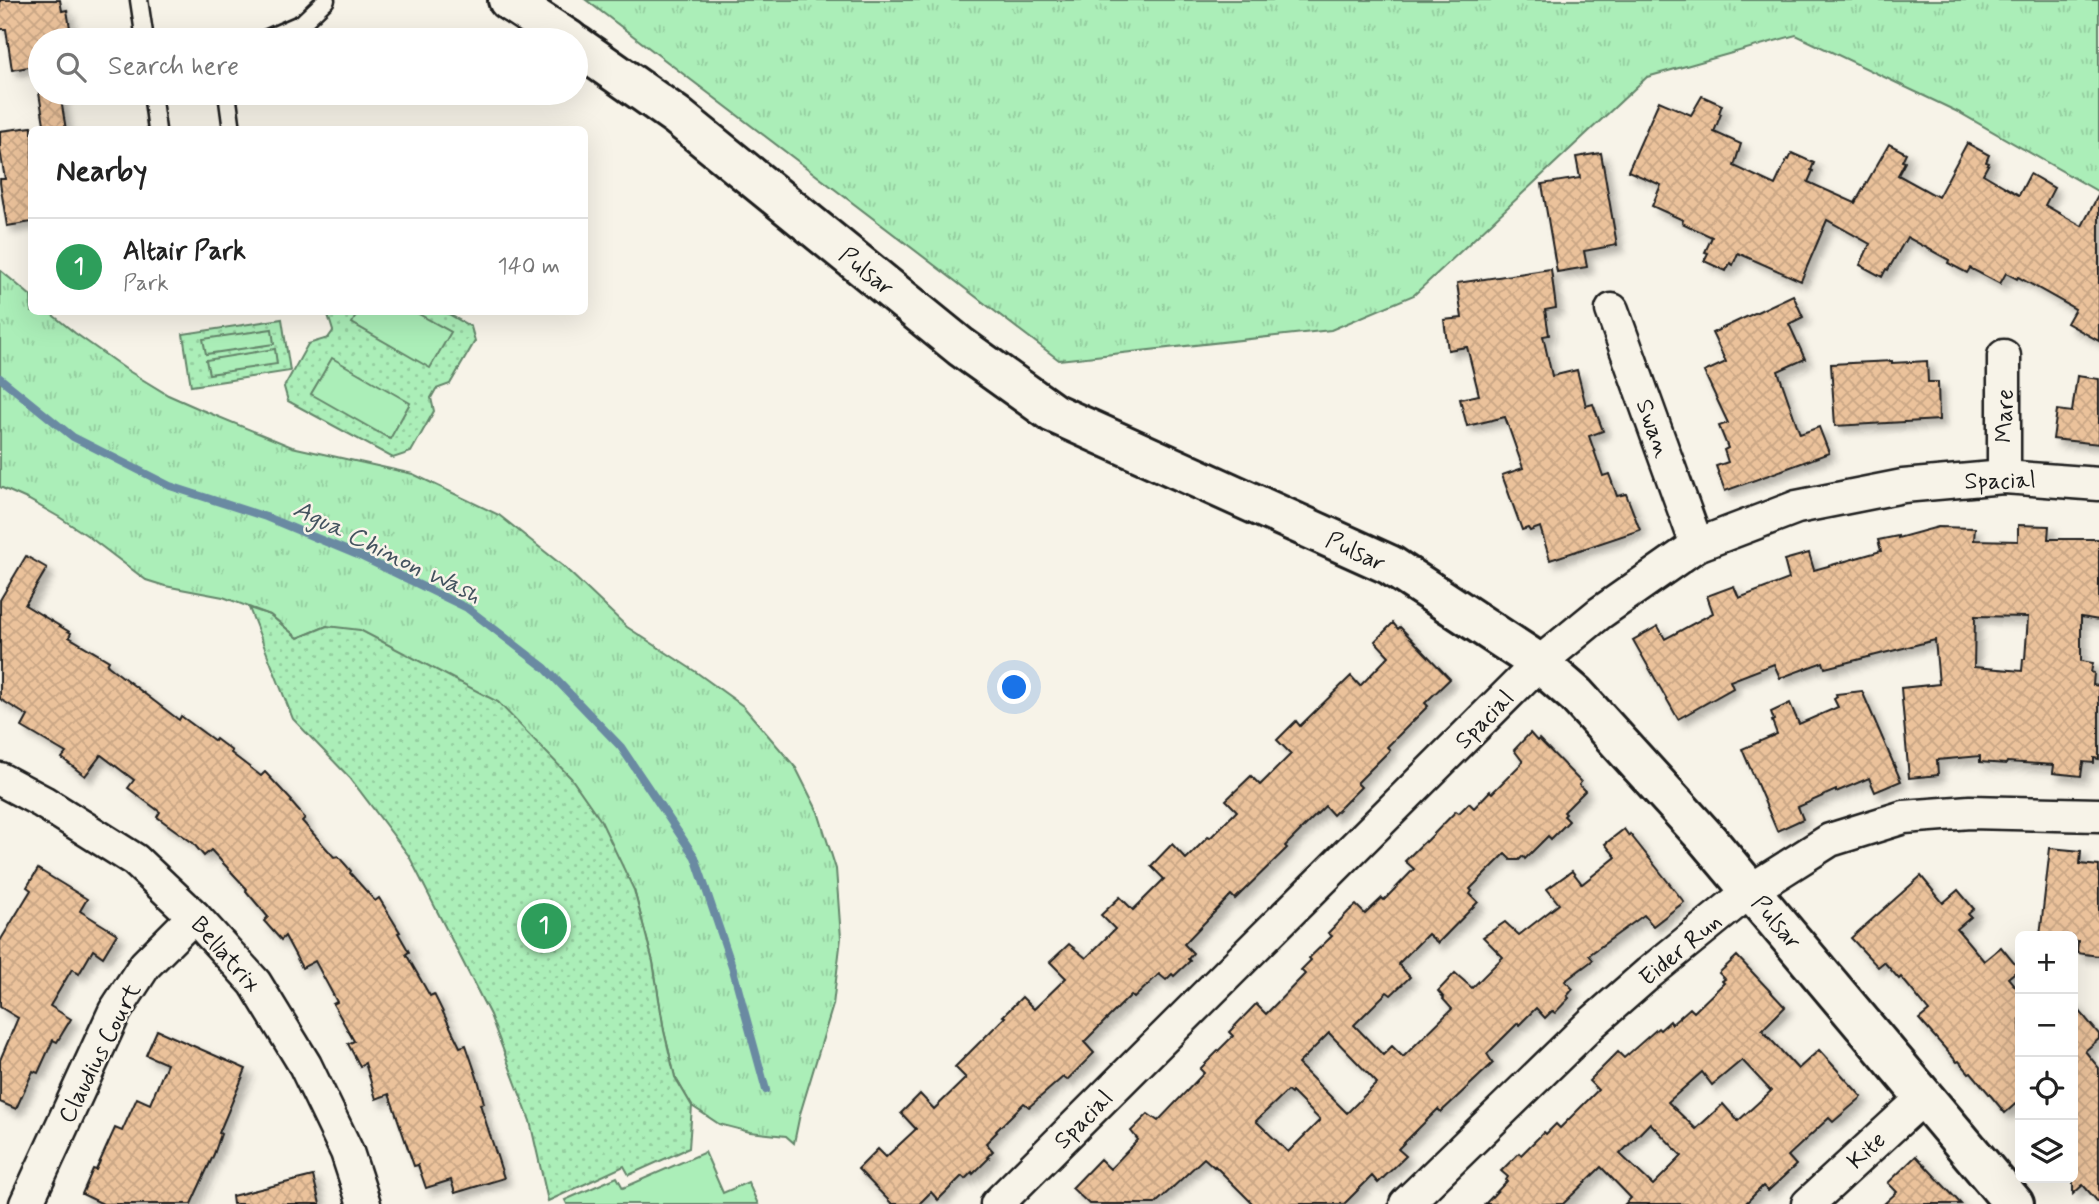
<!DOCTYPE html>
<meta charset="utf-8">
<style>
body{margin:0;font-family:Mynerve,sans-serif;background:#f2f2f2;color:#222}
.controls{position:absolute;right:21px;bottom:21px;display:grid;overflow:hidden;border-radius:10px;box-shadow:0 7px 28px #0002}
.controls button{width:63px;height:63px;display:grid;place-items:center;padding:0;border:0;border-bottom:2px solid #e0e0e0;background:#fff;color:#222;font:35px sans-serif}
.you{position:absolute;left:1015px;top:688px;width:24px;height:24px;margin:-18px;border:5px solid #fff;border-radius:50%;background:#1a73e8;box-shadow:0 0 0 10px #1a73e833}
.badge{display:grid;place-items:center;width:46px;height:46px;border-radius:50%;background:#db2777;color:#fff;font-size:23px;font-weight:700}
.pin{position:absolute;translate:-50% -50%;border:4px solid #fff;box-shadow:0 2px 7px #0006}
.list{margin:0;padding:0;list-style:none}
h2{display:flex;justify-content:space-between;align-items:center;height:91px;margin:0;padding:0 28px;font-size:30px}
h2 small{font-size:23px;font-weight:400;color:#767676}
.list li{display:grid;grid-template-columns:46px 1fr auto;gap:21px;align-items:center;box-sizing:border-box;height:98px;padding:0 28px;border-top:2px solid #e0e0e0}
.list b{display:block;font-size:26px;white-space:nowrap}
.list p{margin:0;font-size:23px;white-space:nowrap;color:#767676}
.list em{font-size:23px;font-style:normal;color:#767676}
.icon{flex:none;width:38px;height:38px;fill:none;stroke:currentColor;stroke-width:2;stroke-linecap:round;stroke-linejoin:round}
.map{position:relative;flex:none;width:2099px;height:1204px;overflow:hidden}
.search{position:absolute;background:#fff;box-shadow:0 7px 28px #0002;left:28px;top:28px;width:560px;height:77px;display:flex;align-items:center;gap:18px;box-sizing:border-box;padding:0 24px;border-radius:38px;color:#767676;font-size:26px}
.panel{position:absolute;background:#fff;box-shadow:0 7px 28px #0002;left:28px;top:126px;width:560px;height:189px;border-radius:10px}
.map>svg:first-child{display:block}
.grass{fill:url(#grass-tufts);stroke:#64856a;stroke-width:2}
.park{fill:url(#park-dots);stroke:#64856a;stroke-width:2}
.garden{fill:#abeeb8;stroke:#64856a;stroke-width:2}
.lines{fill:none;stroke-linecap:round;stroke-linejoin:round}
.stream{stroke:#6a8aa2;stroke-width:8}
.building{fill:url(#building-cross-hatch);stroke:#1c1c1c;stroke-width:2;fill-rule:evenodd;filter:url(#shadow)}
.service-casing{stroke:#1c1c1c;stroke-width:21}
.minor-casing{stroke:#1c1c1c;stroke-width:37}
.tertiary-casing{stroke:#1c1c1c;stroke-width:44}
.service{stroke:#f7f3e8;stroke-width:16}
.minor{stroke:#f7f3e8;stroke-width:32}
.tertiary{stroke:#f7f3e8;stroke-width:38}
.labels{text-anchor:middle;stroke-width:5;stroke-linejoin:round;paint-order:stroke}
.street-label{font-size:24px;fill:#1c1c1c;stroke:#f7f3e8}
.water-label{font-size:26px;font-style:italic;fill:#43535f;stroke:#f7f3e8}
</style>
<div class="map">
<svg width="2099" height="1204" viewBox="0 0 2099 1204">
<defs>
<pattern id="grass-tufts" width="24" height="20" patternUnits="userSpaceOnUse" patternTransform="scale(1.75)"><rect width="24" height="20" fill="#abeeb8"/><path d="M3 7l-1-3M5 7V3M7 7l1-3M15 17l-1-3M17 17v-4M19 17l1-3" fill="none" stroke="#93cc9e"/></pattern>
<pattern id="park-dots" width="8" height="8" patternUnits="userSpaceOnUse" patternTransform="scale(1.75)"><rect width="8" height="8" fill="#abeeb8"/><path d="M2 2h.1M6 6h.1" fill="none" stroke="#93cc9e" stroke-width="1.8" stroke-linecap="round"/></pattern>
<pattern id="building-cross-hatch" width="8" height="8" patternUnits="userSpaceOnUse" patternTransform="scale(1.75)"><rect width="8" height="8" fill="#ebc29b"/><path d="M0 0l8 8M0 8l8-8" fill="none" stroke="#c9a685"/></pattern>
<filter id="shadow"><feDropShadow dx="6" dy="6" stdDeviation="3.5" flood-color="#0004"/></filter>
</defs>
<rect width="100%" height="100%" fill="#f7f3e8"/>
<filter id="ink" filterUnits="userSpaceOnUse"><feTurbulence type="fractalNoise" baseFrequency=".0143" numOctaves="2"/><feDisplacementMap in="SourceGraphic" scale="14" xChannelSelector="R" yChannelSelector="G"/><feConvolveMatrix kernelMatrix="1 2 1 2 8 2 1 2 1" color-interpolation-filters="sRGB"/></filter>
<g filter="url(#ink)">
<g class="grass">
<path d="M586 0H2099V192L1960 113 1796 35 1647 77 1414 295 1331 330 1059 360Z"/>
<path d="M0 270 31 296 32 312H49L75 333 127 370 168 395 202 410 292 447 413 474 499 515 563 566 627 627 696 672 743 706 796 768 818 812 836 869 841 938 833 1005 800 1114 794 1143 786 1136 750 1132 719 1124 692 1106 675 1077 664 1031 653 962 634 890 327 626 298 638 270 615 223 597 165 586 146 580 88 536 59 517 29 500 0 487Z"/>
</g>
<g class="park">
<path d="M330 312H445L471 327 475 341 450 384 436 389 431 398 434 411 411 452 393 458 288 401 284 387 308 344 328 338 333 331 328 315Z"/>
<path d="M282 319 290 371 191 386 183 334Z"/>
<path d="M249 608 270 615 298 638 327 626 360 630 498 702 571 778 601 821 634 890 653 962 664 1031 675 1077 692 1106 689 1148 629 1175 624 1166 548 1201 530 1121 490 1015 409 856 350 778 293 719Z"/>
</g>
<g class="garden">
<path d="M358 312H415L451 332 430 368 352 323Z"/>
<path d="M272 329 274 344 206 354 203 339Z"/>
<path d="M275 349 277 364 209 374 206 360Z"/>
<path d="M332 358 410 403 390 439 311 394Z"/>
<path d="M705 1152 723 1193 748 1182 758 1204H567L565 1200 617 1177 623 1188Z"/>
</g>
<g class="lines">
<path class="stream" d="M0 378 73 437 170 486 266 517 360 556 467 608 545 668 621 747 695 857 732 966 766 1090"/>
</g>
<g class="building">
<path d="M0 0H60L62 11 67 10 72 40H40V65L12 70 6 29H0Z"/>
<path d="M39 93H60L66 130H45Z"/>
<path d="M1702 96 1722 105 1719 113 1721 114 1714 132 1741 144 1734 166 1775 185 1787 159 1789 160 1792 153 1814 163 1811 170 1813 171 1808 182 1855 203 1889 144 1906 153 1902 161 1905 162 1898 175 1938 197 1967 143 1989 155 1986 162 1989 163 1983 174 2019 195 2030 174 2054 188 2045 205 2082 226 2099 194V341L2067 323 2075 309 2018 277 2017 279 2006 273 2000 284 1970 268 1967 273 1948 263 1949 260 1907 237 1888 270 1886 269 1882 277 1860 265 1870 244 1827 220 1801 281 1738 253 1733 265 1730 263 1726 271 1704 261 1708 253 1705 252 1712 237 1682 223 1683 220 1652 206 1661 185 1628 171 1659 101 1691 115Z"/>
<path d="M32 127V222L7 226 0 183V179H5L0 150V131Z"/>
<path d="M1601 153 1617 245 1584 251 1587 267 1557 272 1542 184 1580 178 1576 157Z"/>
<path d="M1551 269 1556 308 1545 310 1549 335 1543 336 1552 376 1577 370 1586 406 1593 404 1603 431 1589 436 1603 476 1609 474 1617 496 1626 494 1640 530 1550 560 1540 527 1530 531 1528 528 1522 530 1502 475 1523 468 1505 417 1467 426 1460 399 1479 395 1467 347 1448 350 1444 320 1462 318 1457 283Z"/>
<path d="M1793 295 1803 317 1789 324 1805 359 1778 371 1800 434 1819 427 1829 453 1725 491 1716 466 1728 462 1724 450 1728 448 1719 426 1728 423 1704 372 1726 362 1712 333Z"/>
<path d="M1892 361V363L1927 361 1928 382H1938L1939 420 1835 426 1831 364Z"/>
<path d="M2077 376 2099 379V444L2053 439 2057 410 2072 412Z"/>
<path d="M2018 525 2049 526 2048 539H2099V620L2081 617V661L2093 663 2091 672 2094 673 2093 685 2099 686V759L2094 758V763L2083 762 2081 776 2053 773 2054 765 2007 762 2006 764 1980 762V756L1937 760 1938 775 1909 778 1901 688 1939 684 1935 640 1825 668 1823 662 1780 678 1774 664 1730 681 1733 688 1678 719 1633 640 1658 626 1665 639 1713 613 1707 596 1734 586 1739 598 1789 579 1784 560 1809 553 1814 570 1881 551 1878 540 1898 536V538L1938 527 1975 528 1974 540 2018 541ZM1975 616 2028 617 2025 659H2023L2022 671 1974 667Z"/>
<path d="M26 556 47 568 25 605 71 633 69 637 109 661 107 665 179 720 181 716 215 741 216 739 232 751 231 753 261 776 265 772 292 801 291 802 305 818 302 821 334 857 338 856 351 871 350 873 375 901 379 898 400 932 398 933 409 952 406 954 430 996 434 994 460 1047 466 1045 479 1083 484 1103 480 1104 504 1178 455 1193 451 1180 426 1188 418 1165 414 1166 389 1094 376 1099 365 1063 360 1066 348 1044 354 1041 333 1004 337 1002 315 961 302 968 285 936 281 940 264 921 268 917 246 891 247 889 211 850 204 856 193 843 157 817 160 812 128 788 134 780 101 755 85 776 62 758 66 753 22 727 28 716 0 699V600Z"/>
<path d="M1393 623 1398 629 1400 627 1450 679 1425 703 1428 706 1387 747 1390 750 1357 783 1361 787 1333 815 1325 806 1285 846 1287 848 1235 899 1231 895 1184 944 1193 953 1188 959 1190 961 1174 976 1172 974 1166 980 1159 974 1134 998 1131 995 1084 1042 1094 1053 1067 1080 1063 1077 1029 1107 1024 1103 996 1131 997 1132 986 1143 993 1151 987 1157 989 1158 973 1174 972 1172 965 1179 962 1176 938 1200 931 1192 919 1204H892L858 1169 878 1149 886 1157 916 1129 901 1113 920 1094 934 1109 966 1078 955 1067 1005 1017 1003 1016 1022 997 1034 1009 1066 978 1050 962 1069 944 1086 958 1115 929 1101 915 1120 897 1133 910 1164 879 1151 866 1172 844 1186 859 1208 837 1210 838 1237 811 1226 800 1251 776 1260 785 1291 754 1277 740 1296 721 1300 726 1351 676 1360 686 1389 656 1375 641Z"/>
<path d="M1862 691 1901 781 1875 792 1869 778 1836 792V790L1798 807 1803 819 1777 831 1742 749 1777 734 1772 721 1774 720 1771 712 1790 703 1799 724 1838 707 1834 699 1837 697 1836 694Z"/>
<path d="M1530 733 1537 741 1539 739 1581 782 1579 785 1585 791 1564 812 1566 814 1564 816 1569 821 1551 839 1548 836 1525 859 1523 856 1519 860H1511L1505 854 1470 889 1472 891 1470 894 1478 902 1438 943 1428 934 1398 964 1410 977 1391 995 1387 992 1354 1025 1383 1055 1392 1046 1403 1057 1452 1009 1443 999 1444 998 1438 991 1455 973 1472 988 1503 957 1483 937 1505 922 1519 935 1559 904 1547 889 1572 871 1582 884 1616 857 1605 844 1624 829 1629 836 1630 834 1684 902 1653 926 1644 915 1589 955 1593 960 1565 981 1573 989 1567 996 1569 998 1555 1013 1552 1011 1545 1018 1536 1008 1519 1025 1518 1023 1487 1054 1493 1063 1441 1112 1438 1109 1398 1149 1406 1156 1378 1183 1372 1176 1344 1204H1253L1215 1166 1214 1167 1204 1158 1155 1204H1089L1072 1188 1100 1159 1110 1169 1138 1140 1131 1131 1148 1114 1158 1121 1204 1073 1200 1069 1233 1036 1229 1032 1256 1004 1266 1014 1305 974 1301 970 1311 960 1309 958 1332 936 1328 933 1349 911 1356 905 1365 914 1382 898 1384 900 1414 869 1405 861 1425 841 1426 842 1456 811 1459 813 1469 803 1474 808 1490 791 1492 793 1523 762 1514 750ZM1329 1033 1377 1083 1347 1113 1298 1064ZM1287 1091 1291 1094 1292 1092 1320 1120 1288 1152 1256 1121Z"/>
<path d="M2050 848 2081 851 2080 864 2099 866V956L2077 953 2078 941H2073V936H2040Z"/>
<path d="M38 869 87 899 80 911 117 934 103 957 93 950 79 974 72 969 50 1006 71 1019 57 1042 53 1040 38 1073 33 1071 16 1109 0 1102V1060L18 1018 0 1007V941L31 890 27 887Z"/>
<path d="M1921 876 1943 903 1958 890 1974 909 1968 914 1971 917 1957 929 1984 961 2001 947 2019 969 2008 978 2020 992V1100L2005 1113 1971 1072 1969 1073 1959 1061 1957 1062 1919 1019 1929 1011 1901 977 1899 979 1884 962 1878 967 1851 938Z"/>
<path d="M1737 956 1785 1007 1762 1030 1798 1069 1819 1050 1862 1097 1833 1122 1829 1118 1788 1156 1796 1165 1768 1191 1763 1186 1745 1204H1625L1631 1198 1601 1167 1563 1204H1485L1507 1181 1506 1180 1508 1177 1501 1171 1519 1153 1521 1155 1544 1132 1546 1134 1556 1124 1560 1128 1598 1090 1589 1081 1618 1052 1624 1058 1658 1028 1660 1030 1670 1021 1672 1024 1690 1008 1694 1012 1724 983 1722 981 1725 979 1719 973ZM1742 1060 1771 1091 1738 1121 1723 1104 1696 1129 1668 1102 1702 1072 1712 1085ZM1650 1123 1682 1156 1653 1185 1620 1154Z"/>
<path d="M2073 1003 2099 1034V1039L2085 1051 2099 1068V1203L2083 1185 2073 1194Z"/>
<path d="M157 1030 246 1069 219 1133 221 1134 214 1154 191 1204H103L82 1194 93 1169 96 1170 115 1128 122 1131 137 1098 150 1104 167 1064 146 1055Z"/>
<path d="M1916 1156 1961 1204H1884L1897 1192 1888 1183Z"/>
<path d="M313 1176 320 1204H233L232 1196Z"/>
</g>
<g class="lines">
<defs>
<g id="service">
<path d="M139 0 145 40"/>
<path d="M263 40 302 23 326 0"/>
<path d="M152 93 157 130"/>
<path d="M227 93 232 130"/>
</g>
<g id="minor">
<path d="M1612 310 1697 545"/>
<path d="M2004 356V477"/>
<path d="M0 779 43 802 135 860 194 916 255 983 305 1065 347 1152 364 1204"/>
<path d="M26 1204 115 1011 145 965 194 916"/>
<path d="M997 1204 1539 663 1600 613 1697 545 1797 507 1903 486 2004 477 2099 484"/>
<path d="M1406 1204 1592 1023 1649 973 1751 890 1830 840 1904 817 1970 812 2099 815"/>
<path d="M1808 1204 1924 1097"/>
</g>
<g id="tertiary">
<path d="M508 0 569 40"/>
<path d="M576 45 677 116 961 347 1053 413 1390 565 1539 663 1576 695 1706 838 2014 1204"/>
</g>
</defs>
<use href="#service" class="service-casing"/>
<use href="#minor" class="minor-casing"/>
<use href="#tertiary" class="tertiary-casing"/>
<use href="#service" class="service"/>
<use href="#minor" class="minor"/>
<use href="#tertiary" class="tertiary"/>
</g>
</g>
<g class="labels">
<g class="street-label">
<text transform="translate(867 271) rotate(39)" y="8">Pulsar</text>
<text transform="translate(2004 416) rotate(-90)" y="8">Mare</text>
<text transform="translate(1654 428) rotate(70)" y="8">Swan</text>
<text transform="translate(2000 480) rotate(-1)" y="8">Spacial</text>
<text transform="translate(1356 551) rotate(25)" y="8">Pulsar</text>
<text transform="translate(1484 719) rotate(-45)" y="8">Spacial</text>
<text transform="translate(1777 922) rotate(50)" y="8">Pulsar</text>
<text transform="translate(1680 949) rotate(-40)" y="8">Eider Run</text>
<text transform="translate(226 954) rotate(49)" y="8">Bellatrix</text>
<text transform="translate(99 1053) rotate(-63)" y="8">Claudius Court</text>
<text transform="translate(1083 1119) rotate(-45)" y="8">Spacial</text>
<text transform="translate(1866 1150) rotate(-43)" y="8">Kite</text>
</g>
<g class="water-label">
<text transform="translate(388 551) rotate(26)" y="9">Agua Chinon Wash</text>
</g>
</g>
</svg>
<div class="controls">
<button>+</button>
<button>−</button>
<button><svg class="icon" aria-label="locate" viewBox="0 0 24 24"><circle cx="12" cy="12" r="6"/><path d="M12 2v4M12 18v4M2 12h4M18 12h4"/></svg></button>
<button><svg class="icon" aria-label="layers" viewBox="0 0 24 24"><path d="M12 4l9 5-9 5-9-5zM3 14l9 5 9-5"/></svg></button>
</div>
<div class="you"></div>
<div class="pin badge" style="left:544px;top:926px;background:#2e9e5b">1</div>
<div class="search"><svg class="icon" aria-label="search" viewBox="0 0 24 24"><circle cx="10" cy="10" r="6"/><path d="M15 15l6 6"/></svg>Search here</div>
<section class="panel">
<h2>Nearby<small></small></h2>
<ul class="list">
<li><span class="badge" style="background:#2e9e5b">1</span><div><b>Altair Park</b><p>Park</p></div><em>140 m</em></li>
</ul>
</section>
</div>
